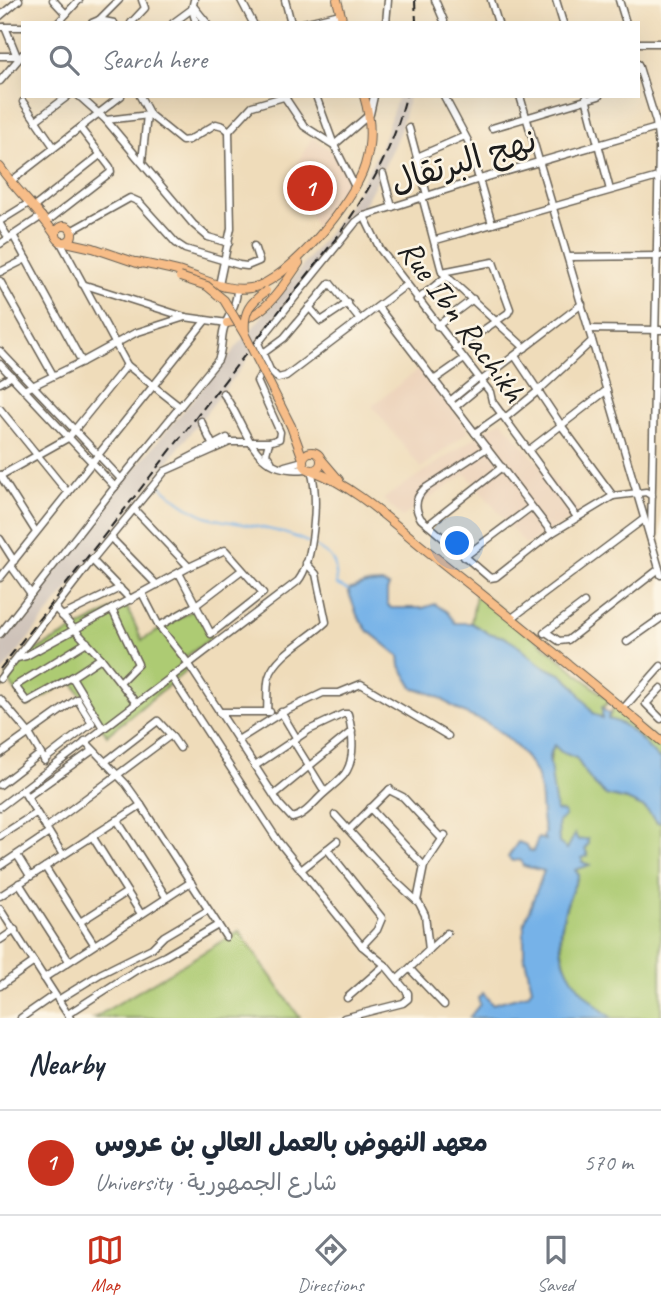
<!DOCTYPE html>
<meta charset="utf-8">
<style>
body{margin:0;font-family:Caveat,"Playpen Sans Arabic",sans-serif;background:#f2f2f3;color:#1f2937}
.you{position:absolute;left:458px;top:544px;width:24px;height:24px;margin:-18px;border:5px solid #fff;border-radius:50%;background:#1a73e8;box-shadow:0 0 0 10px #1a73e833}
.badge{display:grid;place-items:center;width:46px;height:46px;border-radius:50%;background:#c8321e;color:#fff;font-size:23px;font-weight:700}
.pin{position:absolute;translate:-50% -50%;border:4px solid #fff;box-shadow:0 2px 7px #0006}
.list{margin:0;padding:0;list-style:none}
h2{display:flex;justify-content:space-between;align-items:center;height:91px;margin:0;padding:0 28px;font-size:30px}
h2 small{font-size:23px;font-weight:400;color:#747a83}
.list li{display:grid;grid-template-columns:46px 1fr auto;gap:21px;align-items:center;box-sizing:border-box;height:105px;padding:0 28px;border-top:2px solid #e0e1e3}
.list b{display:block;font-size:26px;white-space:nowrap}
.list p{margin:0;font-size:23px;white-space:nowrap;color:#747a83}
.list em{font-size:23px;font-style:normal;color:#747a83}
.icon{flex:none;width:38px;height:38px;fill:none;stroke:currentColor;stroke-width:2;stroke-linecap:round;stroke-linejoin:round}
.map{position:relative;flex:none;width:661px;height:1018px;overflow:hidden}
.search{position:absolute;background:#fff;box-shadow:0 7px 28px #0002;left:21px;right:21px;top:21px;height:77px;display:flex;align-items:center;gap:18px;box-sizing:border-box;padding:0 24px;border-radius:0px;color:#747a83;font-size:26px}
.sheet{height:196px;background:#fff}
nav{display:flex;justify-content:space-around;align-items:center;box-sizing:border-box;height:98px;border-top:2px solid #e0e1e3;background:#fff;font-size:19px;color:#747a83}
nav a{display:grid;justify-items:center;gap:4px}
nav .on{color:#c8321e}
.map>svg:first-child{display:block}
.built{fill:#ecd2b9}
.industrial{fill:#cec2b9}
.green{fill:#adcb73;stroke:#647448;stroke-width:2}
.water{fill:#76b2e8;stroke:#496782;stroke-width:2}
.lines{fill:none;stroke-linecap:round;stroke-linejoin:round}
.stream{stroke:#76b2e8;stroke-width:2}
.minor-casing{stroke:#665f53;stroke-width:9}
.major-casing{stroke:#665f53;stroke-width:10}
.minor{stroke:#fff;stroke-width:6}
.major{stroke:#f7bd88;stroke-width:8}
.rail{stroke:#1c1c1c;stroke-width:2;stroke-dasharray:10 5;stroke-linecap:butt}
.major-bridge-casing{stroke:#665f53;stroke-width:10;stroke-linecap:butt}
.major-bridge{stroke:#f7bd88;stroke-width:8}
.labels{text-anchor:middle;stroke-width:5;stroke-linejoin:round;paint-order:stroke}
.street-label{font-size:33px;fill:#1c1c1c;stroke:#fcf5e5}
</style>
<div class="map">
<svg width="661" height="1018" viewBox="0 0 661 1018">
<rect width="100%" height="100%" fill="#fcf5e5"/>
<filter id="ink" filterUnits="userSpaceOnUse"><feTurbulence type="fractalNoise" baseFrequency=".0143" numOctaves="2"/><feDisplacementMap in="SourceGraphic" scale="14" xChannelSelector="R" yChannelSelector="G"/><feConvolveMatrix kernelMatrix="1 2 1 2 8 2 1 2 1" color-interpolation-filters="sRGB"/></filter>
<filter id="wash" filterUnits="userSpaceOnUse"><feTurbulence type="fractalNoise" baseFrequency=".00686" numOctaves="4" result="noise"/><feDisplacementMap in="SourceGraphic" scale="28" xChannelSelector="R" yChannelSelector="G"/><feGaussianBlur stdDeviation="1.57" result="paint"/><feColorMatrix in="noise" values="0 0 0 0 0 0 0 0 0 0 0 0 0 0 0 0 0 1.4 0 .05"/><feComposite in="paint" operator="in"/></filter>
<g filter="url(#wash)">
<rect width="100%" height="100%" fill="#efdcba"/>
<g class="built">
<path d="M312 137 332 151 351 183 317 231 303 196 289 178Z"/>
<path d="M421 367 469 431 421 468 372 406Z"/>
<path d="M501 420 581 513 526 545 466 474 402 517 383 499Z"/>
</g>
<path class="industrial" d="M398 96H409L401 128 387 161 363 207 351 220 353 221 258 341 243 366 0 675V644L117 490 285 289 348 207 380 149Z"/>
<g class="green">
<path d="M477 589 610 701 602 708V718L593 713 574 686 562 675 541 665 504 637 488 633 471 623Z"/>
<path d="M125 603 142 640 195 609 211 638 180 661 186 671 107 735 71 680 28 707 6 678 24 656Z"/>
<path d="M614 707 661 743V761L648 750 642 739 608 719Z"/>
<path d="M554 745 561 752 576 758 592 782 606 795 627 800 645 808 657 823 661 822V1018C649 1018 622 1018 611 1018 604 1015 595 1006 590 1001 550 964 557 920 579 875L575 870 589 865 582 862V857L588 855 585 849 572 843 567 849 559 844C557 836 559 829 558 821 555 795 544 770 554 745Z"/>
<path d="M239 931 300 1018H94Z"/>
</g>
<path class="water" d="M382 583 389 586 387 591V604L391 608H423L435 604 447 612 455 623H471L488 633 504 637 517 645 541 665 562 675 574 686 593 713 602 718V708L609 714 608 719C631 723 645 746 661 761V822L658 823 645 808 627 800 606 795 592 782 576 758 561 752 554 745 549 757 556 811 564 812 565 816 558 822 559 843 567 849 575 834 578 840 588 839V844L585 849 588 856 582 858V862L590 865 575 870 579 875C548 939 554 975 612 1018H469L480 1004 478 998 483 993 492 1004 528 994 532 988 524 955V924L544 871 523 866 521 860 512 861 508 857 518 842 527 845 529 850 533 852 538 838 545 840 543 836 545 832C539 815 544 795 536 774 527 754 506 735 487 723 480 719 470 717 462 712 443 702 437 692 414 689L400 666 399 656 367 630 357 615 348 590 365 584Z"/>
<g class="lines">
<g class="stream">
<path d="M160 485C177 501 197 516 220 520 251 526 281 529 309 543"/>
<path d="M314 546C336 559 335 560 337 585L348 590"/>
</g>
</g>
</g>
<g filter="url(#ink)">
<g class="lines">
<defs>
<g id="minor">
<path d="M53 0 66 14"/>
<path d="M241 0 253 23"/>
<path d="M285 0 291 23"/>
<path d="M435 0 444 21"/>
<path d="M491 0 498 23"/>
<path d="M556 0 563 23"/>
<path d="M619 0 626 23"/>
<path d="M194 7 207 23"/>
<path d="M192 9 196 23"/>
<path d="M0 16 19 0"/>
<path d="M99 20 114 23"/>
<path d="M58 23 79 0"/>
<path d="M92 23 99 20 119 0"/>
<path d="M131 23 145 8 142 0"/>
<path d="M173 23 192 9 194 0"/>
<path d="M303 23 340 14"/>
<path d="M386 23 388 0"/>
<path d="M0 27H23"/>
<path d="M5 27 18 59"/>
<path d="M638 43H661"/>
<path d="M0 56H15"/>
<path d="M638 64 656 122 659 148 651 534"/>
<path d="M0 81 23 54"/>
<path d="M79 96 106 120 193 224 208 237 229 243"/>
<path d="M140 96 150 115 182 141 189 140 216 124 223 126 229 131"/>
<path d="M284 96 304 126 332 144"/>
<path d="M316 96 334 145 354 185"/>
<path d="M444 96 468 141 492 224"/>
<path d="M520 96 661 575"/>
<path d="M586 98 610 190"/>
<path d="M23 102 54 147"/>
<path d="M36 120 68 96"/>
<path d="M106 120 149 115"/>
<path d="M409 128 427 195"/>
<path d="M492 128 599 96"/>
<path d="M229 131 252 106 287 96"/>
<path d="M334 145 370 114 374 96"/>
<path d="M417 157 465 136"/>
<path d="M142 162 147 115"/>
<path d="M383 174 392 207"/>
<path d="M10 182 121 96"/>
<path d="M422 196 442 272 525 348"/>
<path d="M34 207 100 155"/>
<path d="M364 216 380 249 490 392 492 401 577 517"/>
<path d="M49 220 111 172 110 167 80 128"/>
<path d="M0 221 29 203"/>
<path d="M0 224 9 239"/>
<path d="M71 231 130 198 139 202 176 243 185 249 239 265 247 266 259 261 254 246"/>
<path d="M14 237 82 362"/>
<path d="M436 240 658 177"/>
<path d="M60 241 127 365 180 407"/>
<path d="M0 244 42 216"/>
<path d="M568 257 660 256"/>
<path d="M0 272 26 259"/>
<path d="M442 272 493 262 510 309 508 313 456 349"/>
<path d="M0 281 53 375"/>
<path d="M82 284 185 317 227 323"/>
<path d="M219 285 231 228 229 131"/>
<path d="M406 285 286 376 278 378 270 370 258 343 356 222 364 216 480 179 657 128"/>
<path d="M417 300 447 276"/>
<path d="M309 307 321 321 348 303"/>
<path d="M378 307 552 533"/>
<path d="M437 326 473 299"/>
<path d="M589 329 661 330"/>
<path d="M0 351 121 479"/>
<path d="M262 354 284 338 330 283 360 320"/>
<path d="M515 356 561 425 613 496"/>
<path d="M0 364 115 487"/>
<path d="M434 380 464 359"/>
<path d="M481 381 582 304"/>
<path d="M0 383 12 376"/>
<path d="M24 390 82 362 135 333 185 317"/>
<path d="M223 393C249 428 250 475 306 469"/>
<path d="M450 401 478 378"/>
<path d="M455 407 483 384"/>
<path d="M0 409 68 493"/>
<path d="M505 418 538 391 592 341"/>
<path d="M201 421 214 448"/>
<path d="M475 433 502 414"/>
<path d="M269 442 266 454 271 461"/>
<path d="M487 448 424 489C415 498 414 508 421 519L490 578 496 577 552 533 613 496 646 492 652 496"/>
<path d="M529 450 607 390"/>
<path d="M181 462 227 438"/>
<path d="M285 466 303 461"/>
<path d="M0 475 36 532"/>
<path d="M0 476 68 438 127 365"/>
<path d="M134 509 189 567"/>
<path d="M428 525 502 467"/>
<path d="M111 538 157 585"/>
<path d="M0 539 14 561"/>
<path d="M464 557 531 507"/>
<path d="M92 560 131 600"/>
<path d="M11 566 31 594"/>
<path d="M0 578 205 321"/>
<path d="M142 593 159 626 188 663 280 805 292 818C303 816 311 806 319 798 327 790 337 783 344 775 356 760 353 732 348 714H343L309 730 255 766"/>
<path d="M55 608 101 658 136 703"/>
<path d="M112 609 138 664 120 682"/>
<path d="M62 616 120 588"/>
<path d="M512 618 644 519"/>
<path d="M159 626 196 605 242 570"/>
<path d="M546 632 559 641 568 640 659 569"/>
<path d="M544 633 584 603"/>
<path d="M0 634 121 479 218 360C222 351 221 342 223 332 226 316 237 308 237 289"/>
<path d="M87 642 15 686 27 702 72 677 101 658"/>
<path d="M627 642 661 618"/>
<path d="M17 658 26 656 189 567 225 550 263 593 211 634 179 573"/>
<path d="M171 676 278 841 362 946 385 965 408 993V999L403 1003 344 1018"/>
<path d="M72 677 103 728"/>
<path d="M0 679 92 560 165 471 230 442H269L279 439 280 432 257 381 260 376 266 372"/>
<path d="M661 688 646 704 661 719"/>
<path d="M0 699 28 732 45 761"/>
<path d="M623 709 661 666"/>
<path d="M219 712H270"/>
<path d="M267 712C268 701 266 688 269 677 276 654 310 638 326 622L316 574 306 563"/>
<path d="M281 712 297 739"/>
<path d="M171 735 180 748"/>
<path d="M238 740 281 713 323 693H339L361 684 448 736"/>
<path d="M85 741 126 784 141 805 226 937"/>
<path d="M294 742 325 792"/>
<path d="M0 754 77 699 92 723 44 760"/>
<path d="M0 785 40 754"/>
<path d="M389 790 403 797 442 839"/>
<path d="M25 794 63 855"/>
<path d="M274 795 352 731"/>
<path d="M27 797 93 750"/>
<path d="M0 807 298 581C314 561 319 495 311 471"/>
<path d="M370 808 424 866"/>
<path d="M335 815 392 878 419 903 425 915 429 950"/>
<path d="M117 820 166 897"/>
<path d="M46 828 171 735 158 721 105 762"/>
<path d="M349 830 390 789"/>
<path d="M0 836 36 813"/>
<path d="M92 836 141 914"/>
<path d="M327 849 382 918 377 930 362 946"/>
<path d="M17 855 30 876"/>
<path d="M0 866 49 833"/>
<path d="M45 867 94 944"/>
<path d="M301 870 337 841"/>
<path d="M19 883 69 961"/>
<path d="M0 896 141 805"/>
<path d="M417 901 424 866 445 835"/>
<path d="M0 909 70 1018"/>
<path d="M80 922 127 892"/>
<path d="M0 940 15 930"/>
<path d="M410 969 444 1005"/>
<path d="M44 978 191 882"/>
<path d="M398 979 447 933"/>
<path d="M0 986 34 962"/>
<path d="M347 998 385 965"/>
<path d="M58 1000 100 974 152 948 164 936 208 910"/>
<path d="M68 1014 138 969 165 956 218 925"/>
<path d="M21 1018 54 995"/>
</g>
<g id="major">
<path d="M337 0 343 23"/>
<path d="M0 167C17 192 40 211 56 236"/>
<circle cx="64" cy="234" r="8"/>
<path d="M66 242 93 248 140 264"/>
<path d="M136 262C152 265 168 268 184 273 206 280 227 292 251 288 288 282 355 200 365 165 372 142 371 119 364 96"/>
<path d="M227 323C263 320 280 291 299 263"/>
<path d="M291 426 303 459"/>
<circle cx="312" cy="461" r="9"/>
<path d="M322 460 339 480"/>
<path d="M313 471C357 487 394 525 430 553 508 615 585 677 661 741"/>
</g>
</defs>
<use href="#minor" class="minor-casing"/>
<use href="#major" class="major-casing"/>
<use href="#minor" class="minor"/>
<use href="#major" class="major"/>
<g class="rail">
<path d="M415 0 416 23"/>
<path d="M0 669 340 233C369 191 394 147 406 96"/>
</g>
<defs>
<g id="major-bridge">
<path d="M180 277 207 286 224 300 245 335 291 426"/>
<path d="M245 332C243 311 250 303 266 291"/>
</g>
</defs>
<use href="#major-bridge" class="major-bridge-casing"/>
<use href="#major-bridge" class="major-bridge"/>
</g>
</g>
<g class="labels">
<g class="street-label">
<text transform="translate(463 160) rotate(-17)" y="12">نهج البرتقال</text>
<text transform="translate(463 320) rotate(54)" y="12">Rue Ibn Rachikh</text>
</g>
</g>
</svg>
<div class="you"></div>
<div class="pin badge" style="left:310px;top:188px">1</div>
<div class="search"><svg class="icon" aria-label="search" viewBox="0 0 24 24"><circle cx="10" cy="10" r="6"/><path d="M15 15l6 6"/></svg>Search here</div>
</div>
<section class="sheet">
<h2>Nearby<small></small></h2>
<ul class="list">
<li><span class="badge">1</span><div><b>معهد النهوض بالعمل العالي بن عروس</b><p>University · شارع الجمهورية</p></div><em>570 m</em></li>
</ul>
</section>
<nav>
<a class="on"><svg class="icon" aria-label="map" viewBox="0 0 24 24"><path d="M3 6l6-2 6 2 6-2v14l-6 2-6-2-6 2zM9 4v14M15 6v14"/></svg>Map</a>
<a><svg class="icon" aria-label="directions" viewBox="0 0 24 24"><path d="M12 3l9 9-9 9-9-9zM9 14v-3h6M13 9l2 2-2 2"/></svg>Directions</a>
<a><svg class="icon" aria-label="saved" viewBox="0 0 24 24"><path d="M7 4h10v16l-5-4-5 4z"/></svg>Saved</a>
</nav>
